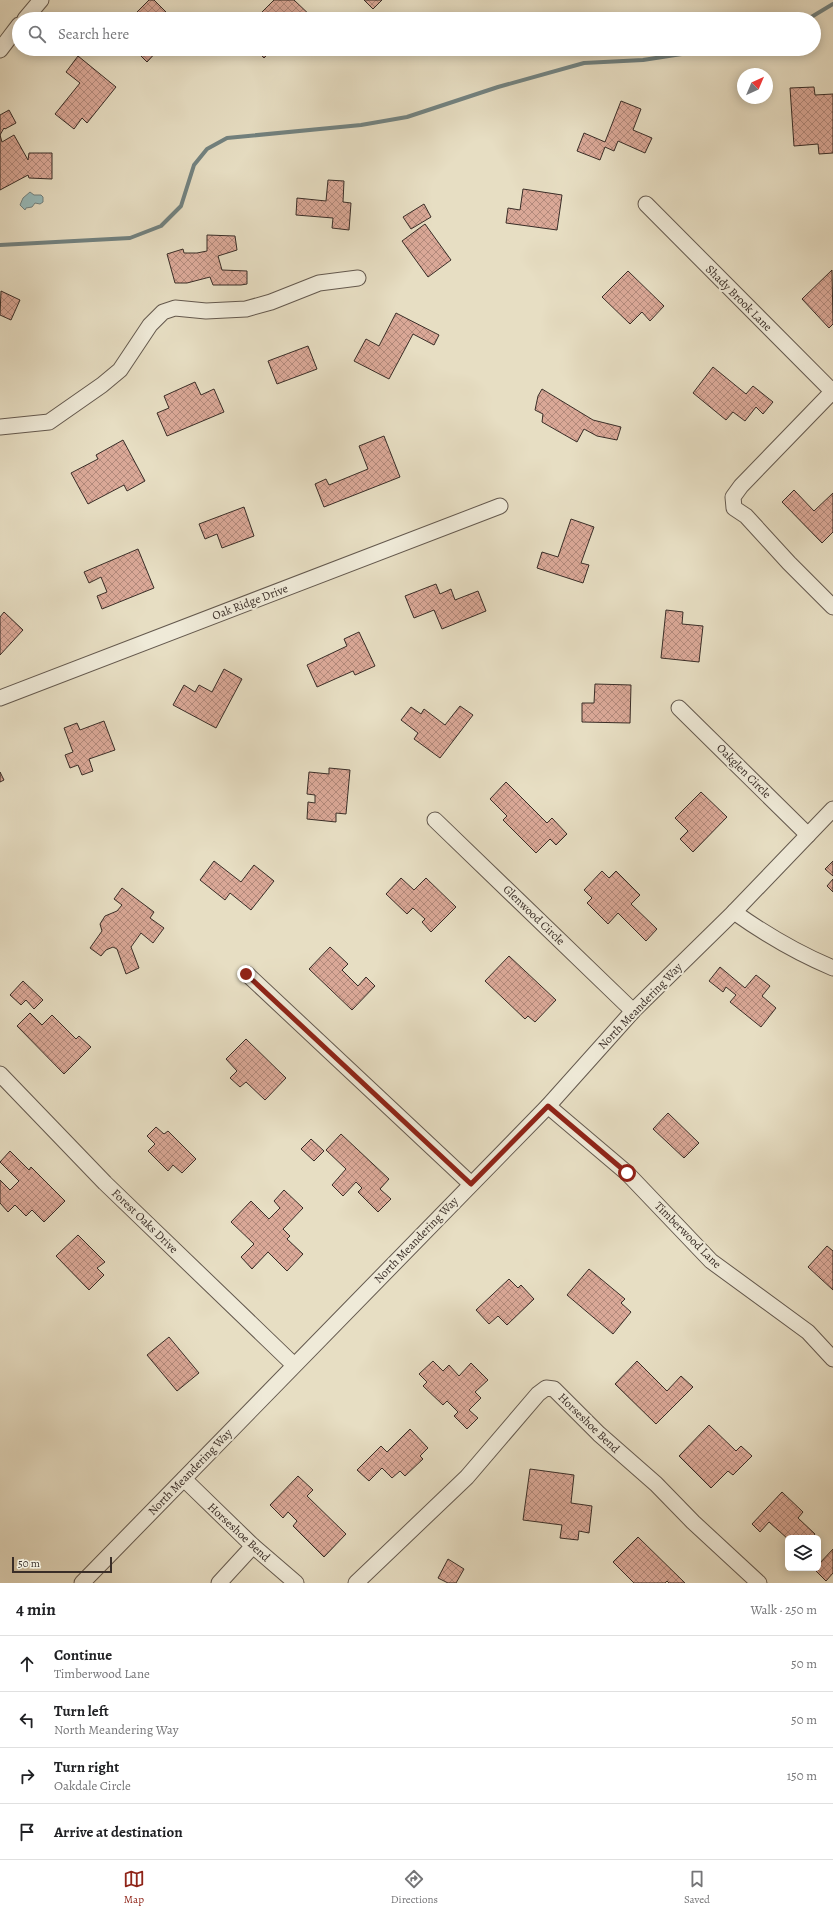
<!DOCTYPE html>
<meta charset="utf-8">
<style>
body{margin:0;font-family:Alegreya,serif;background:#f6f6f6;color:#202124}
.controls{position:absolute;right:12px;bottom:12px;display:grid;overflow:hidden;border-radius:6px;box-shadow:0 2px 10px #0003}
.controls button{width:36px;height:36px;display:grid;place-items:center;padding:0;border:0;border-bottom:1px solid #e0e0e0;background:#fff;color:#202124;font:20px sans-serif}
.compass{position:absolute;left:737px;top:68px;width:36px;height:36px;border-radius:50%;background:#fff;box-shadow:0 2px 10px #0003;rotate:44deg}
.scale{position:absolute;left:12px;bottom:10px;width:100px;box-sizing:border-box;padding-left:4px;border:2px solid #392d27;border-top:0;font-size:11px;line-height:14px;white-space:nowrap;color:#392d27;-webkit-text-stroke:3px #efead8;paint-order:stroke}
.stop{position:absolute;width:12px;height:12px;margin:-9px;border:3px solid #8f2418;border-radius:50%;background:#fff}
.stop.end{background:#8f2418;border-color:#fff;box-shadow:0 1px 4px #0008}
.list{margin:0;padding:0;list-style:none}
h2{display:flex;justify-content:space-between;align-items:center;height:52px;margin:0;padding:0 16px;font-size:17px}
h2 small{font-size:13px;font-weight:400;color:#757577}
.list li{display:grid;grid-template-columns:26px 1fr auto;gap:12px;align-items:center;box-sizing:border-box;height:56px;padding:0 16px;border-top:1px solid #e0e0e0}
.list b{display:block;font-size:15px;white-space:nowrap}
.list p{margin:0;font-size:13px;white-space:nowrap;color:#757577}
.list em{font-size:13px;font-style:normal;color:#757577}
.icon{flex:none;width:22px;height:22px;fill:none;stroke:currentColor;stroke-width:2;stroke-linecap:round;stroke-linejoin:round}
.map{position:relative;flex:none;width:833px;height:1583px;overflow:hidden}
.search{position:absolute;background:#fff;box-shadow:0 2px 10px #0003;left:12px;right:12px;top:12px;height:44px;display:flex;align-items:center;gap:10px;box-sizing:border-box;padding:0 14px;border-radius:22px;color:#757577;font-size:15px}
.sheet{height:276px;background:#fff}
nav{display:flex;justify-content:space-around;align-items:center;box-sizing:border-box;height:56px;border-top:1px solid #e0e0e0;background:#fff;font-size:11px;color:#757577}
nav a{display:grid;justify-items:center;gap:2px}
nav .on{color:#8f2418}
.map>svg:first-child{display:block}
.water{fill:#98bbbb;stroke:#728280}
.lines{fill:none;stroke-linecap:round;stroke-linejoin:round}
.stream{stroke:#728280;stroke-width:4}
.building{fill:url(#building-cross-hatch);stroke:#392d27}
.minor-casing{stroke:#64594e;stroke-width:17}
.minor{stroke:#efead8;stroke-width:15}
.route{stroke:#8f2418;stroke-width:5}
.labels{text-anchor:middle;stroke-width:4;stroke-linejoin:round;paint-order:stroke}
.street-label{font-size:12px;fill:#392d27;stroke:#efead8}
</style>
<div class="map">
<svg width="833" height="1583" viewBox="0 0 833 1583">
<defs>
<pattern id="building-cross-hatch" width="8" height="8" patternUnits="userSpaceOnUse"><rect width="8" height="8" fill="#daa897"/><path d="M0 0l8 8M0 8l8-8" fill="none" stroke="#b2897b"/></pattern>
</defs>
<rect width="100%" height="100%" fill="#e7dec3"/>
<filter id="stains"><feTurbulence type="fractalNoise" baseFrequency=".005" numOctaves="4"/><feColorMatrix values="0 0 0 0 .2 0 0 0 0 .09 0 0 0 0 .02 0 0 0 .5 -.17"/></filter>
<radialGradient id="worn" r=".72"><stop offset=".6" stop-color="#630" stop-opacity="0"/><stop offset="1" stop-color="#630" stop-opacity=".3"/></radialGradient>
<path class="water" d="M30 192 34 195H41L43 197V202L40 204 35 203 32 207 26 208 25 210 20 205 23 198Z"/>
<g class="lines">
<g class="stream">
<path d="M808 19 833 4"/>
<path d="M0 245 130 238 161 226 181 206 194 165 207 149 227 138 361 125 407 117 498 87 584 63 643 60 714 49"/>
</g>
</g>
<g class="building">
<path d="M149 0H154L173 19H130Z"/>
<path d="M274 0H294L314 19H255Z"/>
<path d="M364 0H382L373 9Z"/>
<path d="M134 49H159L147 62Z"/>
<path d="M255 49H277L272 54 270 52 264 58Z"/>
<path d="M78 56 116 87 87 123 82 118 74 129 55 114 80 83 66 72Z"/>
<path d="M814 87 815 95 833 94V153L819 154 818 144 794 146 790 88Z"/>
<path d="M621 101 641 109 633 130 652 138 645 153 618 141 614 151 605 147 600 160 577 151 584 133 605 142Z"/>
<path d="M9 110 16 123 5 129 4 128 0 135 2 142 14 135 28 160 29 153H52V179L29 178 28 175 0 190V115Z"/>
<path d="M328 180 344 181 343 202 351 203 349 230 332 228 333 218 296 215 297 198 326 201Z"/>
<path d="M523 189 562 195 557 230 506 223 508 208 520 210Z"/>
<path d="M424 204 431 217 411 229 403 217Z"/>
<path d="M425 224 451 260 428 277 402 241Z"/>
<path d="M207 235 235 236 237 250 218 256 222 270 247 271V284L241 285H213L210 277 187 283H175L167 254 183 249 184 253H197L207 251Z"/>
<path d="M832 270 833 324 829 328 802 299Z"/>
<path d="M628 271 664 306 650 321 642 312 630 324 602 297Z"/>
<path d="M1 291 20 300 11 320 0 315Z"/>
<path d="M396 313 439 335 434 345 413 334 389 379 354 361 366 339 379 346Z"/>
<path d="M308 346 317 369 277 384 268 361Z"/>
<path d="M713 367 746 394 753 386 773 402 763 414 756 407 745 421 733 412 726 420 693 393Z"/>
<path d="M195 382 201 395 214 389 224 412 167 436 157 413 169 408 164 396Z"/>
<path d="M542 389 593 420 621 427 617 440 597 436 584 429 577 442 542 422 543 414 535 410 538 396Z"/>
<path d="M384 436 400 477 324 507 315 484 326 479 329 485 368 469 359 446Z"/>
<path d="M123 440 145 481 127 491 124 485 88 504 71 473 98 459 96 455Z"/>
<path d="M794 490 814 511 833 493V532L822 543 782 502Z"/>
<path d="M244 507 254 536 222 548 217 534 205 539 199 524Z"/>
<path d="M571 519 594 527 581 563 589 565 583 583 537 568 542 552 558 557Z"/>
<path d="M138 549 154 588 102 609 97 596 107 592 101 577 89 583 84 572Z"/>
<path d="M436 584 440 594 451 589 455 600 478 591 486 611 442 629 434 610 414 618 405 596Z"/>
<path d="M666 610 683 612 682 624 703 626 699 662 661 658Z"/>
<path d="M4 612 23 630 0 655V617Z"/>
<path d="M359 632 375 666 355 675 353 671 317 687 307 665 347 646 344 639Z"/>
<path d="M224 669 242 679 216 728 173 705 184 685 195 692 199 685 212 692Z"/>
<path d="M595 684 631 685 630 723 582 722V703H594Z"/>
<path d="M460 706 473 715 440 758 414 739 418 733 401 720 411 707 421 714 424 709 445 725Z"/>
<path d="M104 721 115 750 89 759 93 771 82 775 78 765 70 768 65 755 73 752 64 728 77 723 80 730Z"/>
<path d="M329 768 350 770 346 814 336 813V822L307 819 308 802 315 803V795L307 794 309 772 329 774Z"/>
<path d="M0 772 4 780 0 782Z"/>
<path d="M506 782 547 823 552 818 567 834 556 845 550 839 536 853 503 820 507 816 490 799Z"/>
<path d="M701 792 727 817 693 852 680 839 688 831 675 818Z"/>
<path d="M214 861 241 882 254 865 274 881 251 910 230 893 225 900 200 880Z"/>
<path d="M833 861V876L825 869Z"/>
<path d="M602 871 609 878 616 871 640 895 631 904 657 929 646 941 618 913 608 924 587 903 592 898 584 890Z"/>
<path d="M401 878 414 890 426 878 456 907 431 932 422 922 425 919 413 908 407 914 386 894Z"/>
<path d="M833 879V892L827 886Z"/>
<path d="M122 888 154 912 150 918 164 928 153 943 141 933 131 947 139 968 126 974 117 949 113 947 106 950 101 956 90 948 102 931 100 924 105 916 117 911 122 905 114 899Z"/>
<path d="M330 947 348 964 342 970 358 986 366 977 375 986 352 1010 309 969Z"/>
<path d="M509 956 556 1000 535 1022 528 1016 525 1019 485 981Z"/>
<path d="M720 967 745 988 756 975 770 986 762 996 776 1008 761 1027 730 1002 736 995 726 987 723 992 709 981Z"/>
<path d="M23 981 43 1000 34 1009 26 1000 21 1005 10 995Z"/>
<path d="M30 1013 42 1025 52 1015 76 1039 79 1036 91 1047 64 1074 17 1026Z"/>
<path d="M246 1039 286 1078 265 1100 246 1082 240 1087 230 1078 237 1071 226 1059Z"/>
<path d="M668 1113 699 1143 684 1158 653 1129Z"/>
<path d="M156 1127 164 1134 168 1131 196 1159 182 1173 173 1165 168 1171 148 1151 155 1144 147 1136Z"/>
<path d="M341 1134 389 1179 380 1189 391 1199 378 1212 358 1192 362 1188 356 1182 343 1196 332 1185 346 1169 326 1150Z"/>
<path d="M311 1139 324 1151 314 1161 301 1149Z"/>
<path d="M10 1151 29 1170 31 1167 65 1201 44 1222 32 1210 26 1216 15 1205 8 1212 0 1203V1180L10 1190 19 1181 0 1162Z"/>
<path d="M284 1190 303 1208 283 1229 290 1236 287 1239 303 1254 287 1271 268 1252 252 1269 241 1257 254 1244 231 1222 251 1201 269 1219 280 1208 274 1201Z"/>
<path d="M78 1235 105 1262 97 1268 104 1275 89 1290 56 1256Z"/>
<path d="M827 1246 833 1251V1290L808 1267Z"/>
<path d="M589 1269 625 1299 621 1303 631 1312 613 1334 567 1295Z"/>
<path d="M509 1279 518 1288 521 1285 534 1299 507 1325 498 1316 489 1324 476 1310Z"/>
<path d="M169 1337 199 1373 177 1391 147 1355Z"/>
<path d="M433 1361 443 1371 449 1365 459 1376 471 1363 488 1380 475 1392 481 1398 469 1410 478 1418 467 1429 454 1416 458 1412 447 1401 443 1405 423 1386 427 1382 419 1374Z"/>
<path d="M637 1361 667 1391 681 1376 693 1387 656 1424 615 1384Z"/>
<path d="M709 1425 736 1451 741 1446 752 1456 733 1475 728 1471 711 1488 679 1456Z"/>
<path d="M410 1429 428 1448 420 1456 423 1459 405 1476 400 1471 392 1478 382 1468 369 1481 357 1470 381 1446 387 1452Z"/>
<path d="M530 1469 574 1475 571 1503 592 1506 589 1533 579 1531 578 1540 560 1538 562 1525 523 1520Z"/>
<path d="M298 1476 313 1490 307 1496 346 1534 324 1557 293 1526 297 1521 288 1512 283 1518 270 1505Z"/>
<path d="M782 1492 803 1512 798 1518 815 1534 812 1538 788 1539 769 1522 760 1532 752 1524Z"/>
<path d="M638 1537 685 1583H669L667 1581 665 1583H634L613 1562Z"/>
<path d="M833 1549V1573L826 1581 814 1569 818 1568V1565Z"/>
<path d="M448 1559 464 1569 456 1583H448L438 1578Z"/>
</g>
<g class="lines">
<defs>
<g id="minor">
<path d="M25 19 41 0"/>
<path d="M0 50 19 25"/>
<path d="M646 204 832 391"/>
<path d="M833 391 741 486 733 497 734 508 746 516 789 563 833 607"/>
<path d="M0 427 49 422 102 385 120 370 150 325 163 312 175 308 206 311 246 309 271 302 319 283 358 278"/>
<path d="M0 698 500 506"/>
<path d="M679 708 808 835"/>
<path d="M435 820 633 1011"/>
<path d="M734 912C765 934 797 953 833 968"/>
<path d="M247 974 471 1184"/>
<path d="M0 1074 105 1183 294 1365"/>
<path d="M548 1106 627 1173 711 1261 808 1332 833 1359"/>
<path d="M184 1479 253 1546 296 1583"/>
<path d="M82 1583 548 1106 633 1011 734 912 833 809"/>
<path d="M219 1583 253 1546"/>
<path d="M356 1583 467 1477 538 1394 546 1388 554 1389 599 1434 656 1484 693 1522 759 1583"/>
</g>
</defs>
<use href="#minor" class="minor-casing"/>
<use href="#minor" class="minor"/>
</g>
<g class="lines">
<path class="route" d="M246 974 471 1184 548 1106 627 1173"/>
</g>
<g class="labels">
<g class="street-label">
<text transform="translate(739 298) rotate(45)" y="4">Shady Brook Lane</text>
<text transform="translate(250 602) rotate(-21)" y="4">Oak Ridge Drive</text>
<text transform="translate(744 771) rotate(45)" y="4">Oakglen Circle</text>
<text transform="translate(534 915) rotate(44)" y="4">Glenwood Circle</text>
<text transform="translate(640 1006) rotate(-46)" y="4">North Meandering Way</text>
<text transform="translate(145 1221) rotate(44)" y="4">Forest Oaks Drive</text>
<text transform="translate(688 1235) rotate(45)" y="4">Timberwood Lane</text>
<text transform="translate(416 1240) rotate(-46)" y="4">North Meandering Way</text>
<text transform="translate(589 1423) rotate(44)" y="4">Horseshoe Bend</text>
<text transform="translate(190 1472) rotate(-46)" y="4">North Meandering Way</text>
<text transform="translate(239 1532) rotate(43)" y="4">Horseshoe Bend</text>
</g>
</g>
<rect width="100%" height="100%" filter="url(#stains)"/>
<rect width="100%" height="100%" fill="url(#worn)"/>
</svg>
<div class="controls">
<button><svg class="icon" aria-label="layers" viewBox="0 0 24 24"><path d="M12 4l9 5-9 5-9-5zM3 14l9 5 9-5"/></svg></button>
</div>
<svg class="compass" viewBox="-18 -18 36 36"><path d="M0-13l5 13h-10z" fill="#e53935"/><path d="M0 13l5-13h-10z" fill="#757577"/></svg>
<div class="scale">50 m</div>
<div class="stop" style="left:627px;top:1173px"></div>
<div class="stop end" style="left:246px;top:974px"></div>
<div class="search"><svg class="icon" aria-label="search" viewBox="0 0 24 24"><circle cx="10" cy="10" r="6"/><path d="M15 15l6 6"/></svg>Search here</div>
</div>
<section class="sheet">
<h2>4 min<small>Walk · 250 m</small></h2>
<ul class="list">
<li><svg class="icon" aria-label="ahead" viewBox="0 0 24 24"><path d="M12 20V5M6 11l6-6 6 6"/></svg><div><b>Continue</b><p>Timberwood Lane</p></div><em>50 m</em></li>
<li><svg class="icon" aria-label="left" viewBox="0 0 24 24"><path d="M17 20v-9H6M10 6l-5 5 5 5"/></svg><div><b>Turn left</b><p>North Meandering Way</p></div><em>50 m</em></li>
<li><svg class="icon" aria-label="right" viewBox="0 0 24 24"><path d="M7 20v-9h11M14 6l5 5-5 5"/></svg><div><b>Turn right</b><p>Oakdale Circle</p></div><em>150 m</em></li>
<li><svg class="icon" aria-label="arrive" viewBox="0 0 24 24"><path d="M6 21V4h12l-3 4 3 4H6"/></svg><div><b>Arrive at destination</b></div></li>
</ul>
</section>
<nav>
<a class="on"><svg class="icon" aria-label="map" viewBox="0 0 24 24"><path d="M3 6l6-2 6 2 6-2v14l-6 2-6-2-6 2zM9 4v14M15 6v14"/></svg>Map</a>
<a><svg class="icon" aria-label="directions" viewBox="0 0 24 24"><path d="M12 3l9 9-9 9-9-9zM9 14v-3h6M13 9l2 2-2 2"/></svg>Directions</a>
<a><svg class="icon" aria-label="saved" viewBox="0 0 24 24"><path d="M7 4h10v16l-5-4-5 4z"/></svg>Saved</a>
</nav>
